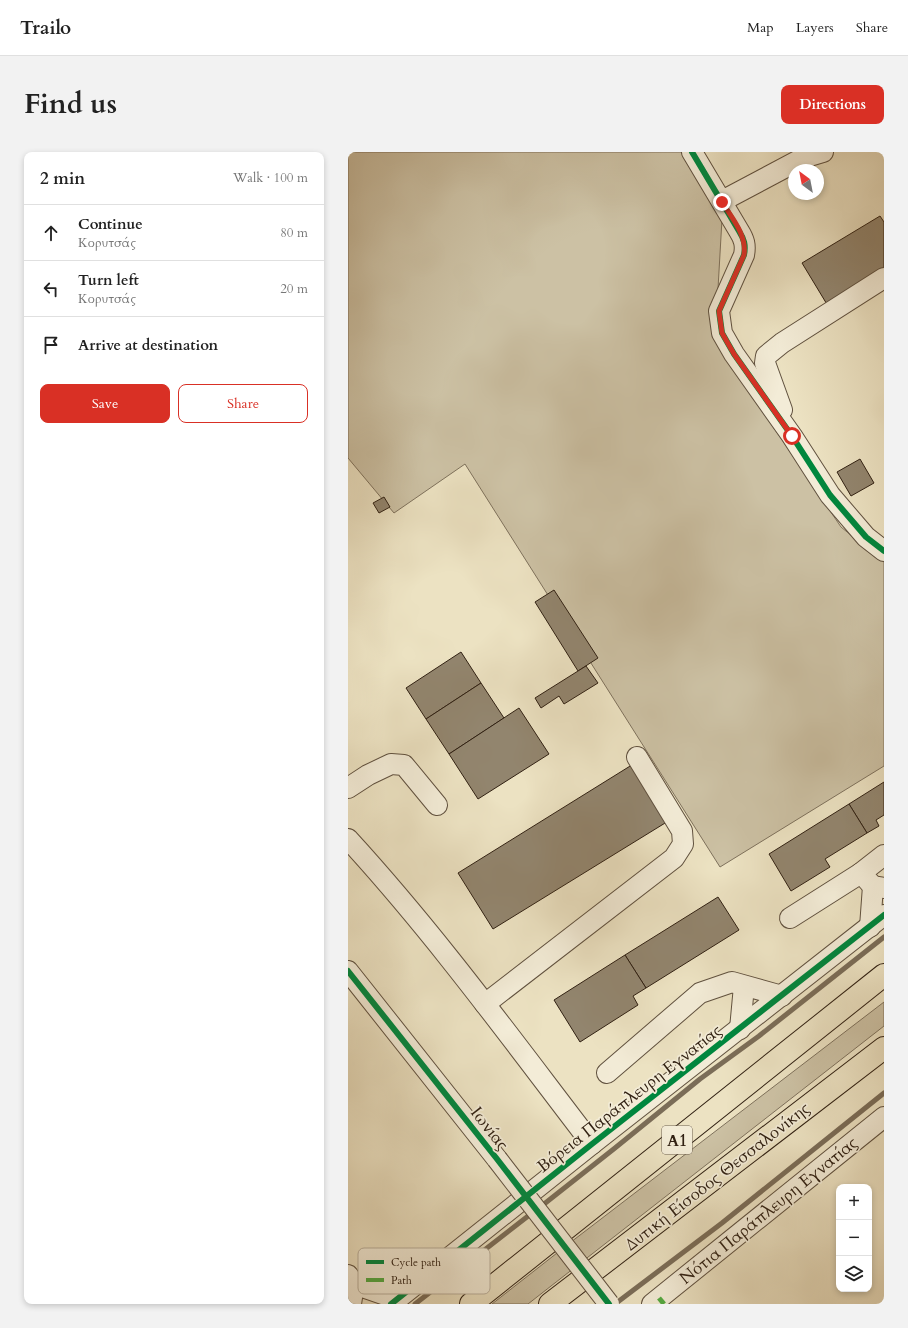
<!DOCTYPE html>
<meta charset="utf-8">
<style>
body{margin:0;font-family:Cardo,serif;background:#f2f2f2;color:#222}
.controls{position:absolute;right:12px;bottom:12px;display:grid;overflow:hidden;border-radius:8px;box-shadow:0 2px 6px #0003}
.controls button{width:36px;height:36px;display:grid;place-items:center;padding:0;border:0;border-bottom:1px solid #e0e0e0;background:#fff;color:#222;font:20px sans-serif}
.compass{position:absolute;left:440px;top:12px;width:36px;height:36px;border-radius:50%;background:#fff;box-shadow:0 2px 6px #0003;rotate:328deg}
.stop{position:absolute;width:12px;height:12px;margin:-9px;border:3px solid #d93025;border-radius:50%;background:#fff}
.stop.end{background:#d93025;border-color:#fff;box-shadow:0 1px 4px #0008}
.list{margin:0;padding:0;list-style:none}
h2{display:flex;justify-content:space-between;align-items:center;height:52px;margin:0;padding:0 16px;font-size:17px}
h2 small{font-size:13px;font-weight:400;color:#767676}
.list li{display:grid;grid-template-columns:26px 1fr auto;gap:12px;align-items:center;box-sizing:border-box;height:56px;padding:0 16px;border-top:1px solid #e0e0e0}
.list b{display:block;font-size:15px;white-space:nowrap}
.list p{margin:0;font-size:13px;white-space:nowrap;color:#767676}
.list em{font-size:13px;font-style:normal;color:#767676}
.actions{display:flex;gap:8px;padding:12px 16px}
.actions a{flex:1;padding:9px 0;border:1px solid #d93025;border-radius:8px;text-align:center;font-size:14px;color:#d93025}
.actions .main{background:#d93025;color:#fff}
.icon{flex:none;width:22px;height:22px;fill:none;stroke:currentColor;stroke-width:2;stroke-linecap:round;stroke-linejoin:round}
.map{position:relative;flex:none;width:536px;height:1152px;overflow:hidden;border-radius:8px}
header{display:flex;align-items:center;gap:24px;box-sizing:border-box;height:56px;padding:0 20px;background:#fff;border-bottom:1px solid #e0e0e0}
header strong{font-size:19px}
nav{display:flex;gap:22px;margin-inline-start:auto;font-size:14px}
.intro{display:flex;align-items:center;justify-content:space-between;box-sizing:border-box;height:96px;padding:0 24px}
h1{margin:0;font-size:28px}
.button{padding:10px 18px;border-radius:8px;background:#d93025;color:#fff;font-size:14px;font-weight:700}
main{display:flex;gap:24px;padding:0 24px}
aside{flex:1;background:#fff;border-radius:8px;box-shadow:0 2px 6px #0003}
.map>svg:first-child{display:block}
.green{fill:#ccc1a4;stroke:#7e715c}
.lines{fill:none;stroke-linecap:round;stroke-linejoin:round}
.stream{stroke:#7b6d58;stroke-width:5}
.building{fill:#92856e;stroke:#312113}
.minor-casing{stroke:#60513f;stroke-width:22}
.highway-casing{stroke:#312113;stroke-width:24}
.minor{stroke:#f3ecd7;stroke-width:20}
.highway{stroke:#ece2c2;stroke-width:22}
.minor-bridge-casing{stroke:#60513f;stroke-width:22;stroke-linecap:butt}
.minor-bridge{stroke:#f3ecd7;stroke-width:20}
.quiet{stroke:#54aa42;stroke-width:5;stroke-dasharray:10 5;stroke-linecap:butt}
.cycleway-casing{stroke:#f3ecd7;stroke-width:8}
.cycleway{stroke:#00873e;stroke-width:6}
.route{stroke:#d93025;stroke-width:5}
.labels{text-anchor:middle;stroke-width:3.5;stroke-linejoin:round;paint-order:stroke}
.shield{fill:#f3ecd7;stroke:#6b5e4e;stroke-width:1}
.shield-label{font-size:16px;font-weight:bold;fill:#312113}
.street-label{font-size:17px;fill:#312113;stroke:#f3ecd7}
.key{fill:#f3ecd7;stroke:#b9af9c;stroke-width:1}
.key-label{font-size:11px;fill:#312113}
</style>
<header>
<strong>Trailo</strong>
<nav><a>Map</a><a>Layers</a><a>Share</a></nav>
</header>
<div class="intro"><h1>Find us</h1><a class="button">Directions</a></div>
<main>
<aside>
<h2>2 min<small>Walk · 100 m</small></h2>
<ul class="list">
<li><svg class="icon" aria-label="ahead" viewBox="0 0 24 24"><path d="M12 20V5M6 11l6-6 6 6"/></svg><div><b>Continue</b><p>Κορυτσάς</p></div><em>80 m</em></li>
<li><svg class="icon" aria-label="left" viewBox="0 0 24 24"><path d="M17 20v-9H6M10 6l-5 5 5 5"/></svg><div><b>Turn left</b><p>Κορυτσάς</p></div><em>20 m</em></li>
<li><svg class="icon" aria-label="arrive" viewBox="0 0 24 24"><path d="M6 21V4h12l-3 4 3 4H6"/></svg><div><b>Arrive at destination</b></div></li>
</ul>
<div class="actions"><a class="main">Save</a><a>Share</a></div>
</aside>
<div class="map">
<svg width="536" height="1152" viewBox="0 0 536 1152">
<rect width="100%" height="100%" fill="#ece2c2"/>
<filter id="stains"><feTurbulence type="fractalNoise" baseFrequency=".005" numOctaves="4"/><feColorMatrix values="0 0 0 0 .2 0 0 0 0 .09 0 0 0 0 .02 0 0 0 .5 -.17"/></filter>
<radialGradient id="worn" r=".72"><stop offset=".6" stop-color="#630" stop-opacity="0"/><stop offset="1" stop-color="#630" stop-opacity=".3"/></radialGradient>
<g class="green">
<path d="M0 0H333L374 67 367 189 493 375 536 410V614L372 715 117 312 46 361 0 306Z"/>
<path d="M536 850V874L180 1152H144L223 1090Z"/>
</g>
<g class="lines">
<g class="stream">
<path d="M191 1056 267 996 352 927 411 884 536 785"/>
<path d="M67 1152 184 1061"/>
<path d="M267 1152 374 1071 536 941"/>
</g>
</g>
<g class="building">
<path d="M532 64 536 70V120L480 154 454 111Z"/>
<path d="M512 307 526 331 503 344 489 320Z"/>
<path d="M36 345 42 355 31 361 25 351Z"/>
<path d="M206 438 250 506 230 519 187 450Z"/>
<path d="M113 500 133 531 78 567 58 536Z"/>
<path d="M238 514 250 531 216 552 211 544 193 556 187 546Z"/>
<path d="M133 531 156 566 101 602 78 567Z"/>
<path d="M171 556 201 602 130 647 101 602Z"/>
<path d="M287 611 322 668 145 777 110 721Z"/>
<path d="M536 630V663L528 668 531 674 519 681 501 652Z"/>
<path d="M501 652 519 681 477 707 482 715 443 739 421 702Z"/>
<path d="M370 745 391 778 298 836 277 803Z"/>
<path d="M277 803 298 836 285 844 290 853 232 890 206 848Z"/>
</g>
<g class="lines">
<defs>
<g id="minor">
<path d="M344 0 391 79C396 87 398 93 396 103L371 159 374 181 386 202 444 284 482 343 518 385 536 399"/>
<path d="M374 49 455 6 475 0"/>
<path d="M434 258 417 211 418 204 434 191 536 126"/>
<path d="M0 636 20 623 43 612 56 613 89 653"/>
<path d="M0 687C88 783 165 889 244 992"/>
<path d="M522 731 513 721 536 703"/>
<path d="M442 766 513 721"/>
<path d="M522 775 525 734 536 736"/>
<path d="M0 819 149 1007"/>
<path d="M137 852 326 706 335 692 334 679 289 605"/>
<path d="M392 877 396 834"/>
<path d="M259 921 352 841 384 830 434 844"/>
<path d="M0 1123 6 1132 49 1147"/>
<path d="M3 1152 6 1132"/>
<path d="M43 1152 244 992 536 763"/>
<path d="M304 1152 536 965"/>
</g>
<g id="highway">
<path d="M123 1152 536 823"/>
<path d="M202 1152 536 896"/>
</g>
</defs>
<use href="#minor" class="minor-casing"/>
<use href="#highway" class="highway-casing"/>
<use href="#minor" class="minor"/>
<use href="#highway" class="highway"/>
<defs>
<path id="minor-bridge" d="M149 1007 261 1152"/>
</defs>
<use href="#minor-bridge" class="minor-bridge-casing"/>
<use href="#minor-bridge" class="minor-bridge"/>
<path class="quiet" d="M311 1146 316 1152"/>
<defs>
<g id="cycleway">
<path d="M344 0 391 79C396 87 398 93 396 103L371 159 374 181 386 202 444 284 482 343 518 385 536 399"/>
<path d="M0 819 149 1007 261 1152"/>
<path d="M43 1152 244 992 536 763"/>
</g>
</defs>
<use href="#cycleway" class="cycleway-casing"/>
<use href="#cycleway" class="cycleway"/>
</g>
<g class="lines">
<path class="route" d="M374 50C384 66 399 83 396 103L371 159 374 181 386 202 444 284"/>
</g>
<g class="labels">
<rect class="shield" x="314" y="974" width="30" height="28" rx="3"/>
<g class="shield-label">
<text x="329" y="994">Α1</text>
</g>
<g class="street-label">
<text transform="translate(281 946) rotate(-38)" y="6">Βόρεια Παράπλευρη Εγνατίας</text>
<text transform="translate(142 976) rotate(52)" y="6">Ιωνίας</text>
<text transform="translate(369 1024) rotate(-38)" y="6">Δυτική Είσοδος Θεσσαλονίκης</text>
<text transform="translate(420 1058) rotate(-39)" y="6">Νότια Παράπλευρη Εγνατίας</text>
</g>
</g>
<rect x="10" y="1096" width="132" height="46" rx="6" class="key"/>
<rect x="18" y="1108" width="18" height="4" fill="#00873e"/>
<rect x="18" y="1126" width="18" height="4" fill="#54aa42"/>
<g class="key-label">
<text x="43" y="1114">Cycle path</text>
<text x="43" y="1132">Path</text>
</g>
<rect width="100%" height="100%" filter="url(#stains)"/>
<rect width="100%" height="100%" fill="url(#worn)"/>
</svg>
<div class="controls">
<button>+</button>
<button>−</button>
<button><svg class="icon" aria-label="layers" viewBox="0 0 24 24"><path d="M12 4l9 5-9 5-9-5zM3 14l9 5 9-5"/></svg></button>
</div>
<svg class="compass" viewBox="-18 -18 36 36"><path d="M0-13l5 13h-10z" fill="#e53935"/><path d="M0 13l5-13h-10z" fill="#767676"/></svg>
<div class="stop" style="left:444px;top:284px"></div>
<div class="stop end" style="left:374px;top:50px"></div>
</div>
</main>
